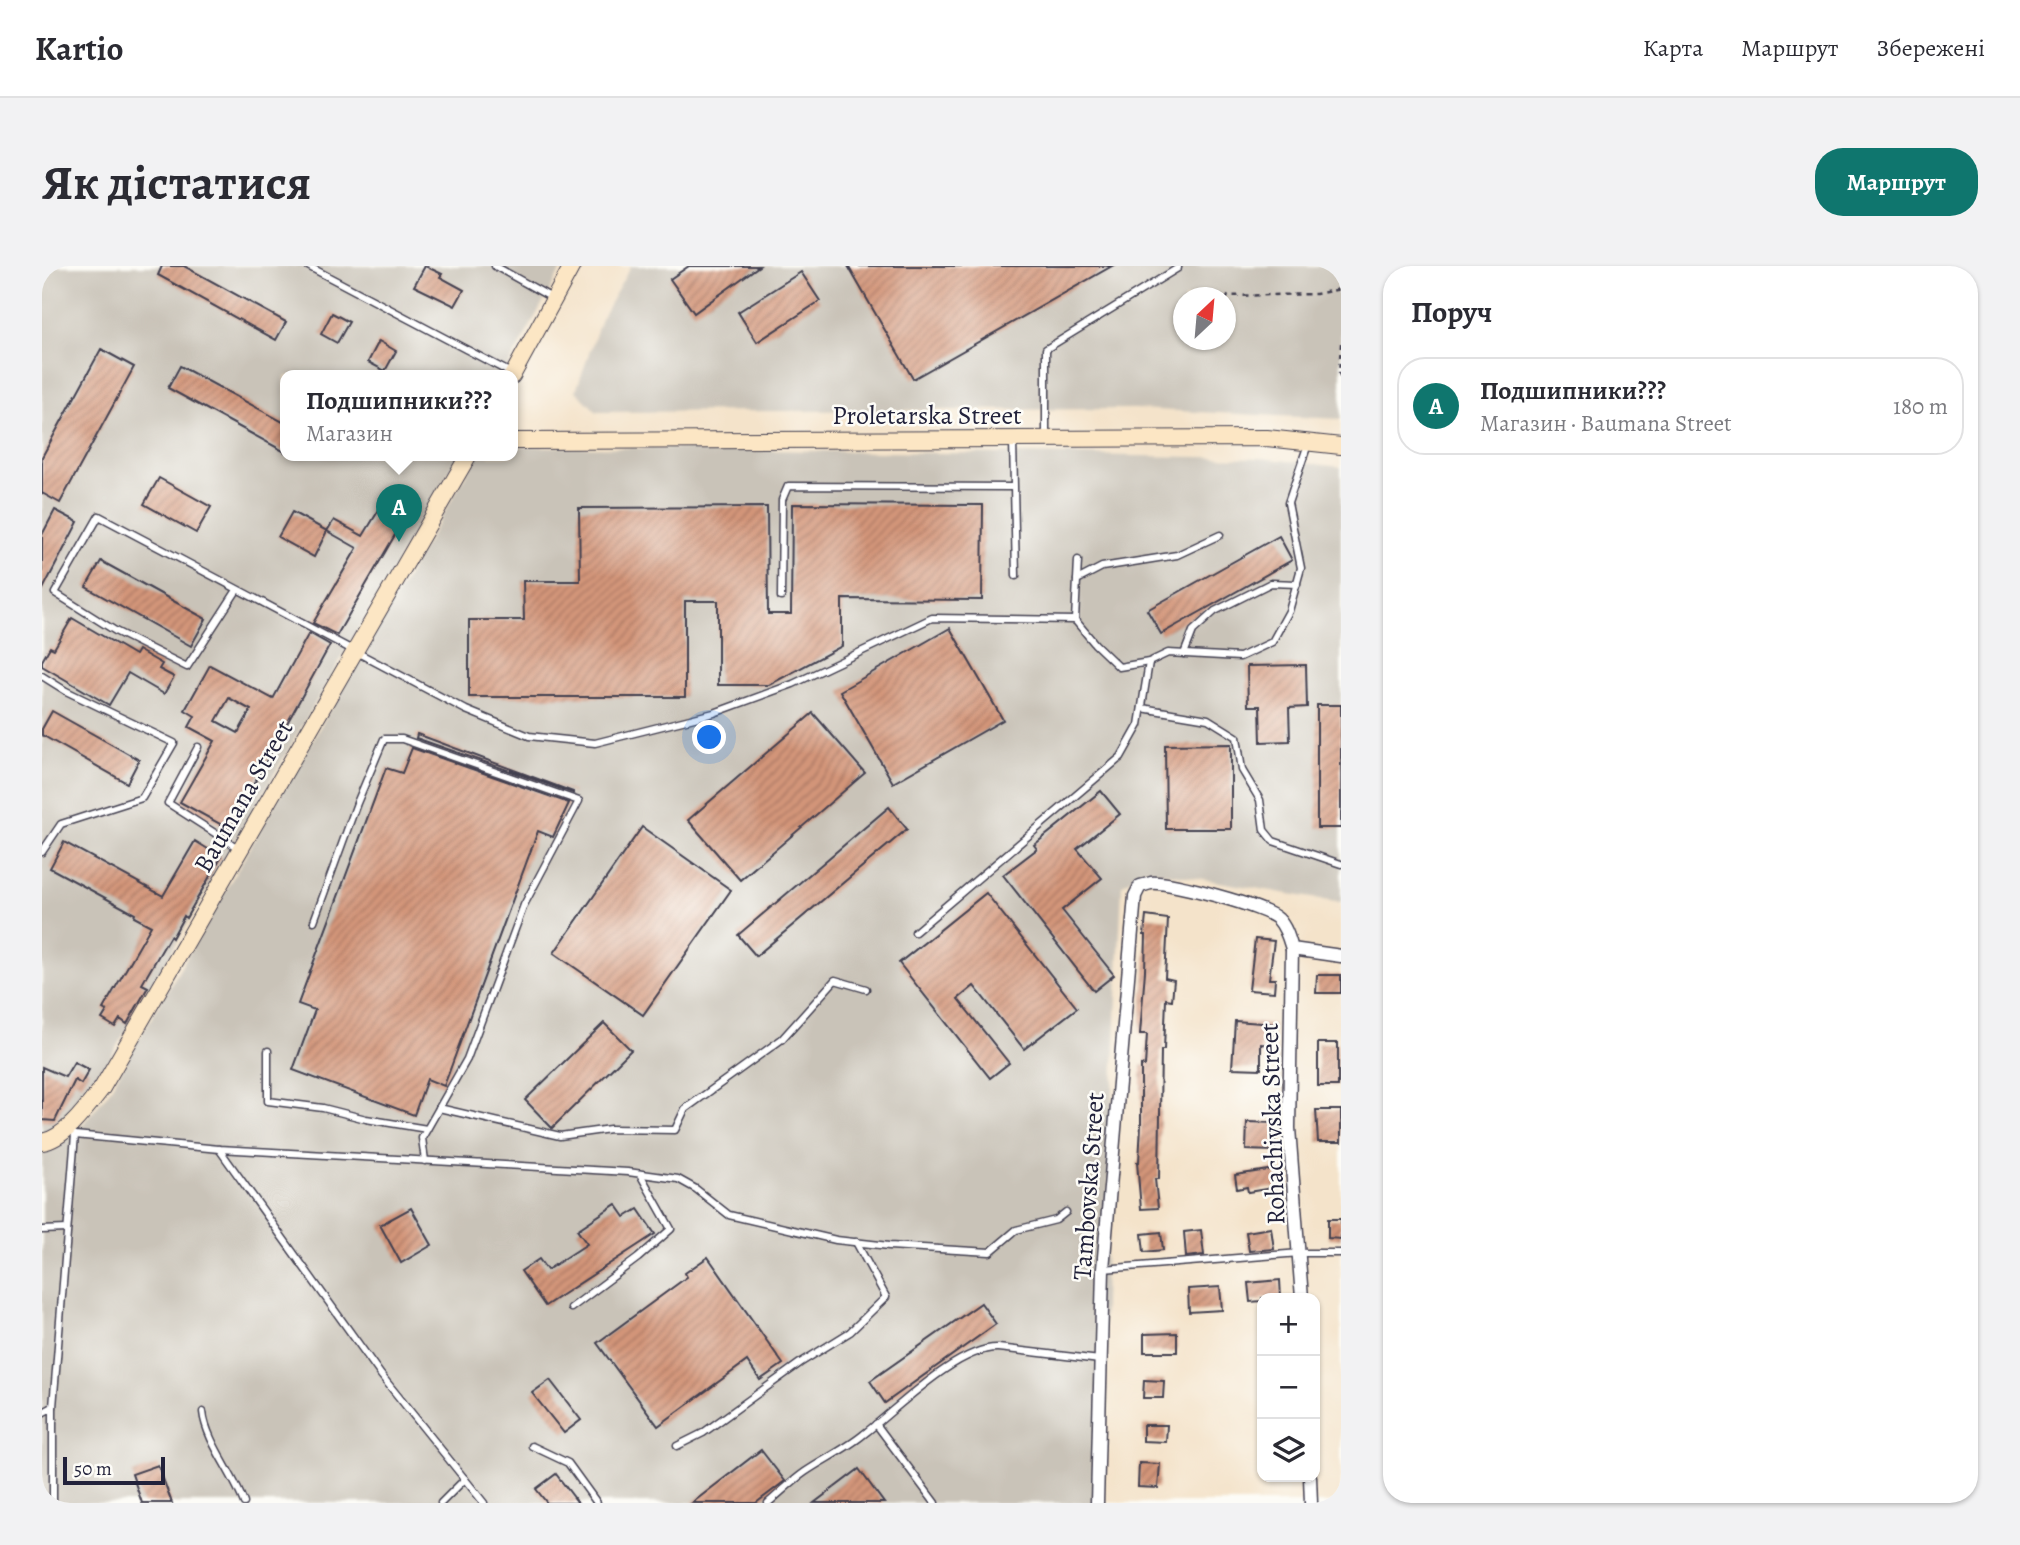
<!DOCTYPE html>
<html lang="uk">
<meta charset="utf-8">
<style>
body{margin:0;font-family:Alegreya,serif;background:#f2f2f3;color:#2b2b33}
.controls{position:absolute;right:21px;bottom:21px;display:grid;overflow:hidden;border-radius:14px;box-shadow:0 2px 5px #0004}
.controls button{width:63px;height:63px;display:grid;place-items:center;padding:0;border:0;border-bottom:2px solid #e1e1e2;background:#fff;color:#2b2b33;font:35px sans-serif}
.compass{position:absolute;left:1131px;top:21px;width:63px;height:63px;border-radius:50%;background:#fff;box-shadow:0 2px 5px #0004;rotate:26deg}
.scale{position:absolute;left:21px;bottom:18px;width:102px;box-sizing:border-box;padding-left:7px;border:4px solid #22223b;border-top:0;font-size:19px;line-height:24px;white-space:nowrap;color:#22223b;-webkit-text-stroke:5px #fdfcf7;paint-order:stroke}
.you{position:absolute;left:668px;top:472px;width:24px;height:24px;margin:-18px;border:5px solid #fff;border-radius:50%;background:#1a73e8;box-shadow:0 0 0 10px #1a73e833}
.badge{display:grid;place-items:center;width:46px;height:46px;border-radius:50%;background:#0f766e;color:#fff;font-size:23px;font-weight:700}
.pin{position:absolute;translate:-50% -58px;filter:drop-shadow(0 2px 4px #0008)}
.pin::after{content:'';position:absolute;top:37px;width:24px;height:21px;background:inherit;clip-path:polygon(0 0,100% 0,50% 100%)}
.popup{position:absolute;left:238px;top:104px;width:238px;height:91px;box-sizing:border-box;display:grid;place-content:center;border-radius:14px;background:#fff;filter:drop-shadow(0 2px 5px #0005);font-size:23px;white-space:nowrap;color:#7c7c81}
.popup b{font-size:26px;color:#2b2b33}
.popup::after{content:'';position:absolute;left:50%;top:100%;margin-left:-14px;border:14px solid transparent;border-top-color:#fff}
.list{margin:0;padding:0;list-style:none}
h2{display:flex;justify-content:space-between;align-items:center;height:91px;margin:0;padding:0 28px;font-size:30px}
h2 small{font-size:23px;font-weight:400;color:#7c7c81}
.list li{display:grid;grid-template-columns:46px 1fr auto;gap:21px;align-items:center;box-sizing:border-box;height:98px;margin:0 14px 14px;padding:0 14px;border:2px solid #e1e1e2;border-radius:28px}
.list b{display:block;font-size:26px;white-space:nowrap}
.list p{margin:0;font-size:23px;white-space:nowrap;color:#7c7c81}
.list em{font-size:23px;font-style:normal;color:#7c7c81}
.icon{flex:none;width:38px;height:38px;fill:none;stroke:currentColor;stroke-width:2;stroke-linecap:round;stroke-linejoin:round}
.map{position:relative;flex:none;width:1299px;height:1237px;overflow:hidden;border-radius:28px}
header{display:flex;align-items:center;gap:42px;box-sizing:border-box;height:98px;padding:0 35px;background:#fff;border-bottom:2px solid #e1e1e2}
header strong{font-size:33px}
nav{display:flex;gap:38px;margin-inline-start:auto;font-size:24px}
.intro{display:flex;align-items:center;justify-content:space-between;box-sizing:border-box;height:168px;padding:0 42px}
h1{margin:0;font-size:49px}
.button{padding:18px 32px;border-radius:28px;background:#0f766e;color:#fff;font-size:24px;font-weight:700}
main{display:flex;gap:42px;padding:0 42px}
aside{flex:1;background:#fff;border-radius:28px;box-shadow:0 2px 5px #0004}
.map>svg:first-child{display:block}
.industrial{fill:#c9c3b8;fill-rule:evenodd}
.building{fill:url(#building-hatch);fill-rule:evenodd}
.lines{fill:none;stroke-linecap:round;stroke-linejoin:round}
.lane-casing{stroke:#423f50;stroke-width:9}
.street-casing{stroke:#423f50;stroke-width:15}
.secondary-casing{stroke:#423f50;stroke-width:18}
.path{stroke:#423f50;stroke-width:2.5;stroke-dasharray:5 5;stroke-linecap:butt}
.lane{stroke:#fff;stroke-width:6}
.street{stroke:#fff;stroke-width:12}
.secondary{stroke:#fce6c4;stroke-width:16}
.labels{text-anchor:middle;stroke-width:5;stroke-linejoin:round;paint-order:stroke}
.street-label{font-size:26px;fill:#22223b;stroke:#fdfcf7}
</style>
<header>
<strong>Kartio</strong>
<nav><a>Карта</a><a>Маршрут</a><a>Збережені</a></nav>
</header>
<div class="intro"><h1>Як дістатися</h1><a class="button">Маршрут</a></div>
<main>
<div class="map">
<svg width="1299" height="1237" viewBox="0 0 1299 1237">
<defs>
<pattern id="building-hatch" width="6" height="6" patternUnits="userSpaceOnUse" patternTransform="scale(1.75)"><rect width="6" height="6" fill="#d39579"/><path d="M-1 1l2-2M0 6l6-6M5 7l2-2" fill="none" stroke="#ab7964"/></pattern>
</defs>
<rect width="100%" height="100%" fill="#fdfcf7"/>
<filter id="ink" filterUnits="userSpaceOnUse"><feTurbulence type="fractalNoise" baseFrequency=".0143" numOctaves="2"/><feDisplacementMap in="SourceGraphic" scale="14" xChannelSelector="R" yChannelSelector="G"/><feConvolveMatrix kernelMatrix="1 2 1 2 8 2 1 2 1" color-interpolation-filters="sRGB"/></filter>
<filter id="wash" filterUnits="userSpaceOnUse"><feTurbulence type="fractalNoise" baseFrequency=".00686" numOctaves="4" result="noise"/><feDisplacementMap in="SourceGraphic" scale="28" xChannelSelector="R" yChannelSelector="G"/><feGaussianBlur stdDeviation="1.57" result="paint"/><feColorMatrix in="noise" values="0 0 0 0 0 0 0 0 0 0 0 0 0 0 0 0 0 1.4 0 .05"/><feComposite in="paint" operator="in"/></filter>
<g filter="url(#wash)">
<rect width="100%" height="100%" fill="#f4e3ca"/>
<g class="industrial">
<path d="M0 0H521L461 110H243V190H416L53 818 31 845 6 867 0 868Z"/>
<path d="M589 0H1299V153L1093 143 555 146 534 125 559 53ZM1142 32H1184V74H1142Z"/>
<path d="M471 180 1218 192 1299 201V637L1102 603 1080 619 1063 1003 1056 1237H0V885L13 883 43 856 66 827 435 190H471Z"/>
</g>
<g id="blocks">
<g class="building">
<path d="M120 0H142L244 56 234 74 116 9Z"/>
<path d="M383 0 400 8 398 11 422 24 413 40 372 20Z"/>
<path d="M647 0H717L652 47 628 13Z"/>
<path d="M806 0H1070L871 113Z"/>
<path d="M759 6 778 35 715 76 696 46Z"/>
<path d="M290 47 307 56 295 77 279 68Z"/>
<path d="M337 75 354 85 343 105 326 96Z"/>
<path d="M59 83 92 101 18 237 0 227V191Z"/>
<path d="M138 100 243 157V186L126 122Z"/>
<path d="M117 212 169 241 154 267 102 238Z"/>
<path d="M750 238 941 239 940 334 800 333V380L727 419H676V335H643V431H427V354H482L481 315H538L537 242 725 241 726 348H749Z"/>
<path d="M338 242 361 255 295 369 271 357 315 282 285 265 292 254 321 270Z"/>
<path d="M13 244 36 256 0 325V269Z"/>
<path d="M250 246 285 265 272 291 236 271Z"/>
<path d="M1237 270 1250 294 1119 368 1105 344Z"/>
<path d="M59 295 164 353 149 380 44 321Z"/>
<path d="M30 352 93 389 96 384 120 398 117 403 132 411 122 428 86 407 67 439 0 400V395L8 381 12 383Z"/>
<path d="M908 362 961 454 851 517 798 425Z"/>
<path d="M267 367 288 379 187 563 138 536 173 475 147 461 153 450 143 444 168 399 231 433ZM187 432 209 444 196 467 174 455Z"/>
<path d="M1264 399 1265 441 1247 442 1248 475 1219 476 1218 440H1206L1205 400Z"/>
<rect x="1275" y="439" width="24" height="123"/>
<path d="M10 445 97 494 85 517 0 469V463Z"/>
<path d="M771 447 823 507 698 614 646 554Z"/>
<path d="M375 468 531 526V527L374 472Z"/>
<path d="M1189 478V563H1124L1123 479Z"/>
<path d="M370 482 527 537 511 571 496 565 402 820 385 813 372 849 251 804 273 744 256 738 344 502 360 507Z"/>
<path d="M1059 525 1078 548 1035 583 1060 612 1020 644 1072 709 1052 725 961 609 995 583 992 579Z"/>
<path d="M847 541 865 563 714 690 696 669Z"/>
<path d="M600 561 689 624 601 749 512 687Z"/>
<path d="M153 575 179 591 144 652 142 650 130 672 128 670 100 718 106 721 85 758 78 753 73 761 60 753 65 745 61 743 109 660 92 651 93 648 8 602 22 576 121 630Z"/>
<path d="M944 627 1035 742 982 783 932 720 916 733 967 797 948 812 857 697Z"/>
<path d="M1104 650 1126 653 1123 712 1132 714 1130 734 1124 733 1122 784H1119L1117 913H1113L1116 942 1099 943 1095 896H1097L1099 859V799L1103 800 1105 768H1098L1103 705 1104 669H1102Z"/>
<path d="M1213 673 1232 675 1227 713H1233L1232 726 1207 724Z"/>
<path d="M1275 709H1299V727H1274Z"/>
<path d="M1193 755 1232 758 1230 779 1219 778V803L1190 802Z"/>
<path d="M562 757 589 784 510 862 483 834Z"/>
<rect x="1276" y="777" width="20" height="43"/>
<path d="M32 796 47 804 39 818 33 814 13 855 0 854V801L23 811Z"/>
<path d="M1274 844H1299V876H1276Z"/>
<path d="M1205 856 1233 857V885L1204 884Z"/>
<path d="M1233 903 1236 921 1206 926 1205 921 1195 923 1193 909Z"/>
<path d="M574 938 583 951 596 943 613 968 503 1040 479 1005 497 993 505 1004 545 978 535 964Z"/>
<path d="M369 942 390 979 359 997 338 959Z"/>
<path d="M1286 953H1299V973L1286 972Z"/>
<path d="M1229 962 1232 983 1207 985 1204 966Z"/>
<path d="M1159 964 1162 989 1144 991 1142 966Z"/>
<path d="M1119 966 1121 984 1102 986 1100 968Z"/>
<path d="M666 991 741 1098 718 1114 705 1095 616 1160 555 1077 645 1011 643 1007Z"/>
<path d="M1238 1014 1239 1032H1220V1035L1208 1036 1206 1017Z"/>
<path d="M1178 1021 1180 1044 1147 1046 1146 1023Z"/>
<path d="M939 1037 954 1058 843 1137 828 1115Z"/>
<path d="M1135 1067V1086H1102V1068Z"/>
<path d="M508 1114 539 1154 522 1167 490 1127Z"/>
<path d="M1102 1114 1122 1115 1121 1132H1101Z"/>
<path d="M1101 1159H1125L1124 1176 1101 1175Z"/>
<path d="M719 1184 743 1215 714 1237H650Z"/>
<path d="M1097 1197 1118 1198 1116 1222 1096 1221Z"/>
<path d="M116 1199 130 1237H100L90 1208Z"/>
<path d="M817 1203 842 1237H772Z"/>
<path d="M514 1208 536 1237H505L494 1223Z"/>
</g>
</g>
</g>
<g filter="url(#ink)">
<use href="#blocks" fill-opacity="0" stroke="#423f50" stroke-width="2"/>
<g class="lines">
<defs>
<g id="lane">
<path d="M266 0 469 107"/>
<path d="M453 0 510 32"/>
<path d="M1004 172V83L1136 2V0"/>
<path d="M971 175 974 310"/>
<path d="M1036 294 1033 354 1053 378 1077 401 1107 396 1126 387 1198 391 1230 376 1247 345 1259 302 1246 237 1266 178"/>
<path d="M1035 314 1060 301 1135 289 1178 269"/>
<path d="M195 324 145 401 75 366 13 327 57 250 424 444 487 470 553 477 672 447 751 418 890 352 1033 354"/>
<path d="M739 331 740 234 746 220 970 221"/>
<path d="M1142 388 1151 365 1173 345 1229 317 1255 318"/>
<path d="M0 410 24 425 132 477 100 532 19 558 0 586"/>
<path d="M1100 442 1166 453 1195 471 1200 504 1218 534 1222 564 1231 575 1299 598"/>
<path d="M156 481 126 537 196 582"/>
<path d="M272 655 315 537 342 473H360L537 535 482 639 425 793 380 872 383 895"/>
<path d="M873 666 1079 491 1097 459 1107 396"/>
<path d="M226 785V835L281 842 324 853 385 863"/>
<path d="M397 842 518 870 568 863 633 864 643 843 740 773 793 714 824 723"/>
<path d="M25 863 33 869 177 883 586 906 636 913 654 923 687 949 794 974 847 980 948 986 974 964 1014 954 1024 946"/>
<path d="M177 883 339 1109 442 1237"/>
<path d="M0 964 25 963"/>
<path d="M1061 1003 1258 987H1299"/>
<path d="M529 1042 596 992 629 963 598 908"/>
<path d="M161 1146C164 1175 191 1207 202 1237"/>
<path d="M0 1147 11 1141"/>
<path d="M834 1158 893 1237"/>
<path d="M490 1180 526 1197 555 1237"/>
<path d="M635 1180 661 1167 758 1097 808 1066 844 1031 814 976"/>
<path d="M11 1237V1141L33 869"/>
<path d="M399 1237 423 1213"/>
<path d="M726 1237C738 1227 750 1215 763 1206 782 1193 804 1183 822 1168 855 1143 915 1081 956 1082L1058 1094"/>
</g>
<g id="street">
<path d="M1250 683 1247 862 1260 1032"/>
<path d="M1268 1211 1269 1237"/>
<path d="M1055 1237 1061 1003 1093 630 1098 620C1102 619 1106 618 1109 617 1127 615 1225 641 1236 653 1244 661 1247 673 1250 683L1299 690"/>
</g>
<g id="secondary">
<path d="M470 110 530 0"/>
<path d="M471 175 1225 172 1299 180"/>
<path d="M0 876C23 873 46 840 60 822L426 190"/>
</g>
</defs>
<use href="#lane" class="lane-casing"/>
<use href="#street" class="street-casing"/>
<use href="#secondary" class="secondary-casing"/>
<g class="path">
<path d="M1184 34 1186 30 1274 28 1299 23"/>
<path d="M1299 77 1297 107 1299 112"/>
</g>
<use href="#lane" class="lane"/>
<use href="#street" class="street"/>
<use href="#secondary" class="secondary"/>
</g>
</g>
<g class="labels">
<g class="street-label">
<text x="885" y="158">Proletarska Street</text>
<text transform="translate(201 530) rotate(-60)" y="9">Baumana Street</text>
<text transform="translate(1230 858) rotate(-92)" y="9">Rohachivska Street</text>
<text transform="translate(1046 920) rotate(-86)" y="9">Tambovska Street</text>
</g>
</g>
</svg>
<div class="controls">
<button>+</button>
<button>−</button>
<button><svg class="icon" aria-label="layers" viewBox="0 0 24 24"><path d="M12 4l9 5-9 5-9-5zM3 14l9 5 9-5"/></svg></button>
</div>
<svg class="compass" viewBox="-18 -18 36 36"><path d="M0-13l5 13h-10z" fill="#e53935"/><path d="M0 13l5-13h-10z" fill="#7c7c81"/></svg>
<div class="scale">50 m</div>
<div class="you"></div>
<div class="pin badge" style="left:357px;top:276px">A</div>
<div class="popup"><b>Подшипники???</b>Магазин</div>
</div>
<aside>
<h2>Поруч<small></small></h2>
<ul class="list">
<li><span class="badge">A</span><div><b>Подшипники???</b><p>Магазин · Baumana Street</p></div><em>180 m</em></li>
</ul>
</aside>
</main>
